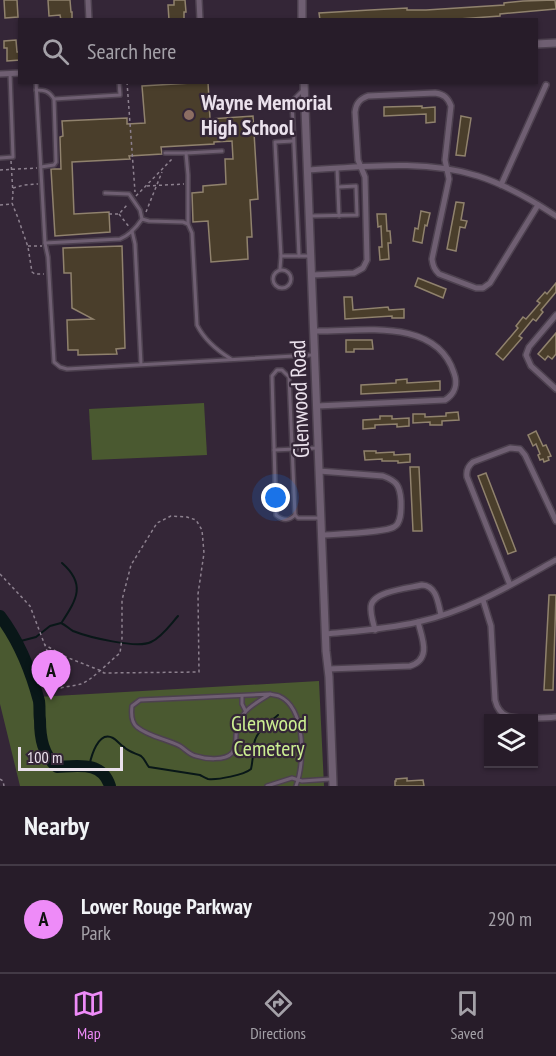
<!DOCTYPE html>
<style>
body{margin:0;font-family:"PT Sans Narrow",sans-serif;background:#332935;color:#f1f3f6}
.controls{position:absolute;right:18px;bottom:18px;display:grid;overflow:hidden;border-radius:0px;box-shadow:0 2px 4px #0004}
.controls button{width:54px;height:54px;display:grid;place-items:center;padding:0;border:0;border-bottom:2px solid #433a46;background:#271c29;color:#f1f3f6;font:30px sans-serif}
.scale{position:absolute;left:18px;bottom:15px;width:105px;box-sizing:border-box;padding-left:6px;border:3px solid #eae1ec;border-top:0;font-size:16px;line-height:21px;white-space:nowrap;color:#eae1ec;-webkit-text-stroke:4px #342637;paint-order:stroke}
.you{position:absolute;left:276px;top:498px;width:21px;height:21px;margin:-15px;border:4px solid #fff;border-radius:50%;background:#1a73e8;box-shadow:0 0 0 9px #1a73e833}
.badge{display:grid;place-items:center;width:39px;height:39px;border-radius:50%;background:#ee8bf8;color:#111;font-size:20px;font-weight:700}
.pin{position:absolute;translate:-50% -50px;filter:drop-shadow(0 2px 3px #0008)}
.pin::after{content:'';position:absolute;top:32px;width:21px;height:18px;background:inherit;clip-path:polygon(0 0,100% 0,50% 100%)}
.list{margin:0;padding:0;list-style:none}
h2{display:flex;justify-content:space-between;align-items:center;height:78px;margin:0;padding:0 24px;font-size:26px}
h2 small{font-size:20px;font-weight:400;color:#a4a1a8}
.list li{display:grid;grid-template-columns:39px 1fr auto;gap:18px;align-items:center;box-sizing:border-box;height:108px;padding:0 24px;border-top:2px solid #433a46}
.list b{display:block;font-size:22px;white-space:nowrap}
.list p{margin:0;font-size:20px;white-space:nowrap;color:#a4a1a8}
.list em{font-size:20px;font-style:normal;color:#a4a1a8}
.icon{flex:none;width:33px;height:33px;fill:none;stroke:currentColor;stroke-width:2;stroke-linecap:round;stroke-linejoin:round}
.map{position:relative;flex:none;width:556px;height:786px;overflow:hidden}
.search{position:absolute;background:#271c29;box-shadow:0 2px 4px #0004;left:18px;right:18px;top:18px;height:66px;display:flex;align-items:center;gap:15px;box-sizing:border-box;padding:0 21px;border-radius:0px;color:#a4a1a8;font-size:22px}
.sheet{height:186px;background:#271c29}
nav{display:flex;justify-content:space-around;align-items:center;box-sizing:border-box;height:84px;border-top:2px solid #433a46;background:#271c29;font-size:16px;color:#a4a1a8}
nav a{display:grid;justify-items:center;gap:3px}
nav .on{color:#ee8bf8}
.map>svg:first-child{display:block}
.green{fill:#4a5930}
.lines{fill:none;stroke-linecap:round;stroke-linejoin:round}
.stream{stroke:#091718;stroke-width:2}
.river{stroke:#091718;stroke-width:12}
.building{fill:#4a3e2b;stroke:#90826d;stroke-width:1.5}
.service-casing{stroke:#4d414f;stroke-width:6}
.minor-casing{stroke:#4d414f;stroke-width:8}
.tertiary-casing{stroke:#4d414f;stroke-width:10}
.path{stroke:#8d818f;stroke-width:1.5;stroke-dasharray:3 3;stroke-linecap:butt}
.service{stroke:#6f5f72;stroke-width:3}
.minor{stroke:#6f5f72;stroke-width:5}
.tertiary{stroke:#6f5f72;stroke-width:7}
.education-dot{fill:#8d6e63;stroke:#342637;stroke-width:2}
.labels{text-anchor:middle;stroke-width:4.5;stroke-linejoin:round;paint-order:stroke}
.poi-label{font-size:22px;font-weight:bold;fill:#eae1ec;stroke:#342637;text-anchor:start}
.street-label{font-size:22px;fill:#eae1ec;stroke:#342637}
.park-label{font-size:22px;fill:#cbee91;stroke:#342637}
</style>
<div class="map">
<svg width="556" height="786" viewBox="0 0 556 786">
<rect width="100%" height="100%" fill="#342637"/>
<g class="green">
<path d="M204 403 207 455 92 460 89 409Z"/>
<path d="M0 616C19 641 28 668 37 697L319 681 324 786H20L0 704Z"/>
</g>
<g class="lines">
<g class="stream">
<path d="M62 622C77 599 86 584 62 563"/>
<path d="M17 642 36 637 50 626 61 623C66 625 69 629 73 631 88 637 137 649 151 642 162 637 170 625 178 616"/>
<path d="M89 767C91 757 98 730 113 738 117 740 120 745 124 747 129 752 135 753 141 756 145 759 146 764 149 767L200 775C202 776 205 778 208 779 218 780 244 775 251 769 253 760 253 753 254 744 256 731 269 723 278 715"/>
</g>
<path class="river" d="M0 616C19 641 31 671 39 701 40 707 39 714 40 720 40 738 43 755 57 767 79 766 102 761 110 786"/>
</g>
<g class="building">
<path d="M4 0H17L18 17 5 18Z"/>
<path d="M48 0H70L71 12H72V20H61L60 15 49 16Z"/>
<path d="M174 0H185L186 12H184V20H169L168 5H174Z"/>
<path d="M555 0 556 9 500 14V16L445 20H320L319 13 370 10 407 8V10H426L504 5V3L523 1Z"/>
<path d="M16 40 17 52H19L20 60 7 61V48H4V41Z"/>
<path d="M208 82 210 119 253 116 258 199 250 200 252 237H247L248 259 211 262 208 221 193 222 192 193 203 192V186L226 184 225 159H233L232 141 214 142V144L161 147 162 154 129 156 130 159 72 162 74 214 109 212 110 232 55 236 51 169H61L60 137 63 136 62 121 127 118V124L145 123 142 86Z"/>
<path d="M422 106V108L435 107V122L426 123V114L384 116V107Z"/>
<path d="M461 116 471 118 465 156 456 155Z"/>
<path d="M456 202 464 203 461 220 467 221 465 228 460 227 456 251 447 249Z"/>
<path d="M421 211 430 213 427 226 425 225 422 243 413 241 415 228 418 229Z"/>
<path d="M377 214H386L387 231H390L391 243H388L389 259 380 260 379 247H382L381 226 378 227Z"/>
<path d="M122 246 125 348 116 349 117 354 78 355V350H68L67 320 93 319 72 308 71 273H64L63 248Z"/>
<path d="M418 278 446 289 443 298 415 286Z"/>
<path d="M556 283V292L541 310 543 312 536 321 533 319 519 336 522 338 503 360 496 354 518 328 516 326 523 317 526 319 540 303 537 301 545 292 547 294Z"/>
<path d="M344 297H352L353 310 388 307 389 310 404 309V318H392V316L345 319Z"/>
<path d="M556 333V354L552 359 548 356 545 360 538 354Z"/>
<path d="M346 340H372L373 349H354V352H346Z"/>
<path d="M407 379V383L440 381V390L361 394V385L396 383V380Z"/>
<path d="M458 412 459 420 442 421V425H430V422L413 423V414H425V417L446 416V413Z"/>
<path d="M380 416H392V419L409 418V426L397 427V424L375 425V428L363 429V420L380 419Z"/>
<path d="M536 431 543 446 546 445 551 456 548 457 549 460 544 462 543 459 540 460 538 455 540 454 536 444 533 446 528 435Z"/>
<path d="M364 451H376V453L394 452V455L410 454V462L398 463V461H382V459L365 460Z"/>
<path d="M410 467H419L422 531H413Z"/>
<path d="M486 473 516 551 508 554 478 476Z"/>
<path d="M549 595H556L553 690H544Z"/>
<path d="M407 778V781L423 780 424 786H395V781H396V779Z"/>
</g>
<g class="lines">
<defs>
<g id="service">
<path d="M36 82 45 243 48 257 54 362 60 367 67 369 312 355"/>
<path d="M36 90C45 90 49 91 54 99L56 162 54 165 41 167"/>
<path d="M54 99 120 95 119 82"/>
<path d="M293 141 275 142 281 256H309"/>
<path d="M165 153H186L222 151"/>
<path d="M186 153 188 175V224"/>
<path d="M0 158 13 157 10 73"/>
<path d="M337 168 339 216"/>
<path d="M105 193 129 194 140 210 142 219"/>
<path d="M311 216 357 215 356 186 338 187"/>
<path d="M132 231 135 244 141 364"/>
<path d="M45 243 120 239C130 235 136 228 142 219L149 221 183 222 188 224 192 233 197 325C204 339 218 351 231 359"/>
<path d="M299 256 292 101 303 90"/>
<path d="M280 269 281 256"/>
<circle cx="282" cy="279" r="9"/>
<path d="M277 370H282L289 377 295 515C289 521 283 521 276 515L272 376Z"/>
<path d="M274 450 317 448"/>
<path d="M295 515 298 518H319"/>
<path d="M270 694C250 707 240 710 236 735 236 741 236 748 232 753 225 761 205 759 196 756 190 755 185 749 180 746 167 739 149 737 137 727 131 722 131 714 132 706L140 700 270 694C273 695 276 695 279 696 306 708 305 763 296 786"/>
<path d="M242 696V704L245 710"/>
<path d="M267 786 292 778 302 781 331 779"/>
</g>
<g id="minor">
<path d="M88 0 89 20"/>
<path d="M199 0 200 20"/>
<path d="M0 74 20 73"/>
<path d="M307 170C363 167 423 159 478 176 506 185 532 200 556 216"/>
<path d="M501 185 546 85"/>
<path d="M312 275 354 273 363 268 367 260 365 177 358 160 355 112C356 103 360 99 368 96L435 93C444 94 448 98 451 106L445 160 449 179 432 259C433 266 434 269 439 274L476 288H483L490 283 538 205"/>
<path d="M556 315 529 347 526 355 531 366 556 389"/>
<path d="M314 331C358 332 436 316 454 373 458 384 455 394 445 400L317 406"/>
<path d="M319 471 383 476C397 481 400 486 401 501 401 508 402 523 394 527 384 533 336 534 322 535"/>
<path d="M510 585 467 477C466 471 468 466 473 462L510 448 520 449 525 455 556 521"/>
<path d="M483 600 491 626 495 700C500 720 514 718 531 718 539 718 548 718 556 717"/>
<path d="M375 630C373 622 370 613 371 606 373 591 410 588 422 585 437 586 438 603 441 615"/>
<path d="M326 634C357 631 388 629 418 622 468 611 511 585 556 560"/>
<path d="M328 669 410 666C432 659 422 638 418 622"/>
</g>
<g id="tertiary">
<path d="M302 0V20"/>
<path d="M536 44 556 43"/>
<path d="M304 82 326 651 329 677 333 786"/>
</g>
</defs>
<use href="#service" class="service-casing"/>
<use href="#minor" class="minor-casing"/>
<use href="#tertiary" class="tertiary-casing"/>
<g class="path">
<path d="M127 82 135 192"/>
<path d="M11 161 13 194 12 203 18 218 28 247 32 272 35 274H44"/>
<path d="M0 170 37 168"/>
<path d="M147 186 184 184"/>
<path d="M13 188 24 185 38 184"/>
<path d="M136 196 172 159"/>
<path d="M0 205 11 204"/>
<path d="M146 212 162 172"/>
<path d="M109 214H119L128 204"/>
<path d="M119 214 130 228"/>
<path d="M28 246H42"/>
<path d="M0 574 30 606 49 656 54 678 61 688C67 686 74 686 81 684 91 681 111 660 120 653L122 638V600L131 565 157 523 171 516 187 517 196 520 202 530 204 553 198 594 199 672 104 673 99 670 66 657 45 645"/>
<path d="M0 779 3 781 4 786"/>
</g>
<use href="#service" class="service"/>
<use href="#minor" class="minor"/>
<use href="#tertiary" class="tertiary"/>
</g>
<circle class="education-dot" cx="189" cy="115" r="6"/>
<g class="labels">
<g class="poi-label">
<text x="201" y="110">Wayne Memorial<tspan x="201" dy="25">High School</tspan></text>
</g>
<g class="street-label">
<text transform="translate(299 399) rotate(-92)" y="8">Glenwood Road</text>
</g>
<g class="park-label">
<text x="269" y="731">Glenwood<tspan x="269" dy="25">Cemetery</tspan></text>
</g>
</g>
</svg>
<div class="controls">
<button><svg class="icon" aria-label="layers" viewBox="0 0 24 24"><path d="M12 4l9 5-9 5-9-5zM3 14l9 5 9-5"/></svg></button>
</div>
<div class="scale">100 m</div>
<div class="you"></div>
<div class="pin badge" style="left:51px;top:700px">A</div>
<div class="search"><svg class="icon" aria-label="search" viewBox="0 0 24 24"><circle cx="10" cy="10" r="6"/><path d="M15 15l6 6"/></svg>Search here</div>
</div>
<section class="sheet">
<h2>Nearby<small></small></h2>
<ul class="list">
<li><span class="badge">A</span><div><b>Lower Rouge Parkway</b><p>Park</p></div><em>290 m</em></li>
</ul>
</section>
<nav>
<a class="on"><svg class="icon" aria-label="map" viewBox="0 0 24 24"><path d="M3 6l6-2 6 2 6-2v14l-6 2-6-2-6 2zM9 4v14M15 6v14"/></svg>Map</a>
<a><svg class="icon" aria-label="directions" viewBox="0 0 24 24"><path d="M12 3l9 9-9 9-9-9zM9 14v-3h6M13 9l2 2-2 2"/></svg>Directions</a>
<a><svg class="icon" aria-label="saved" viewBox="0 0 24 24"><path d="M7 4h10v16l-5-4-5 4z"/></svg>Saved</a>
</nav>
